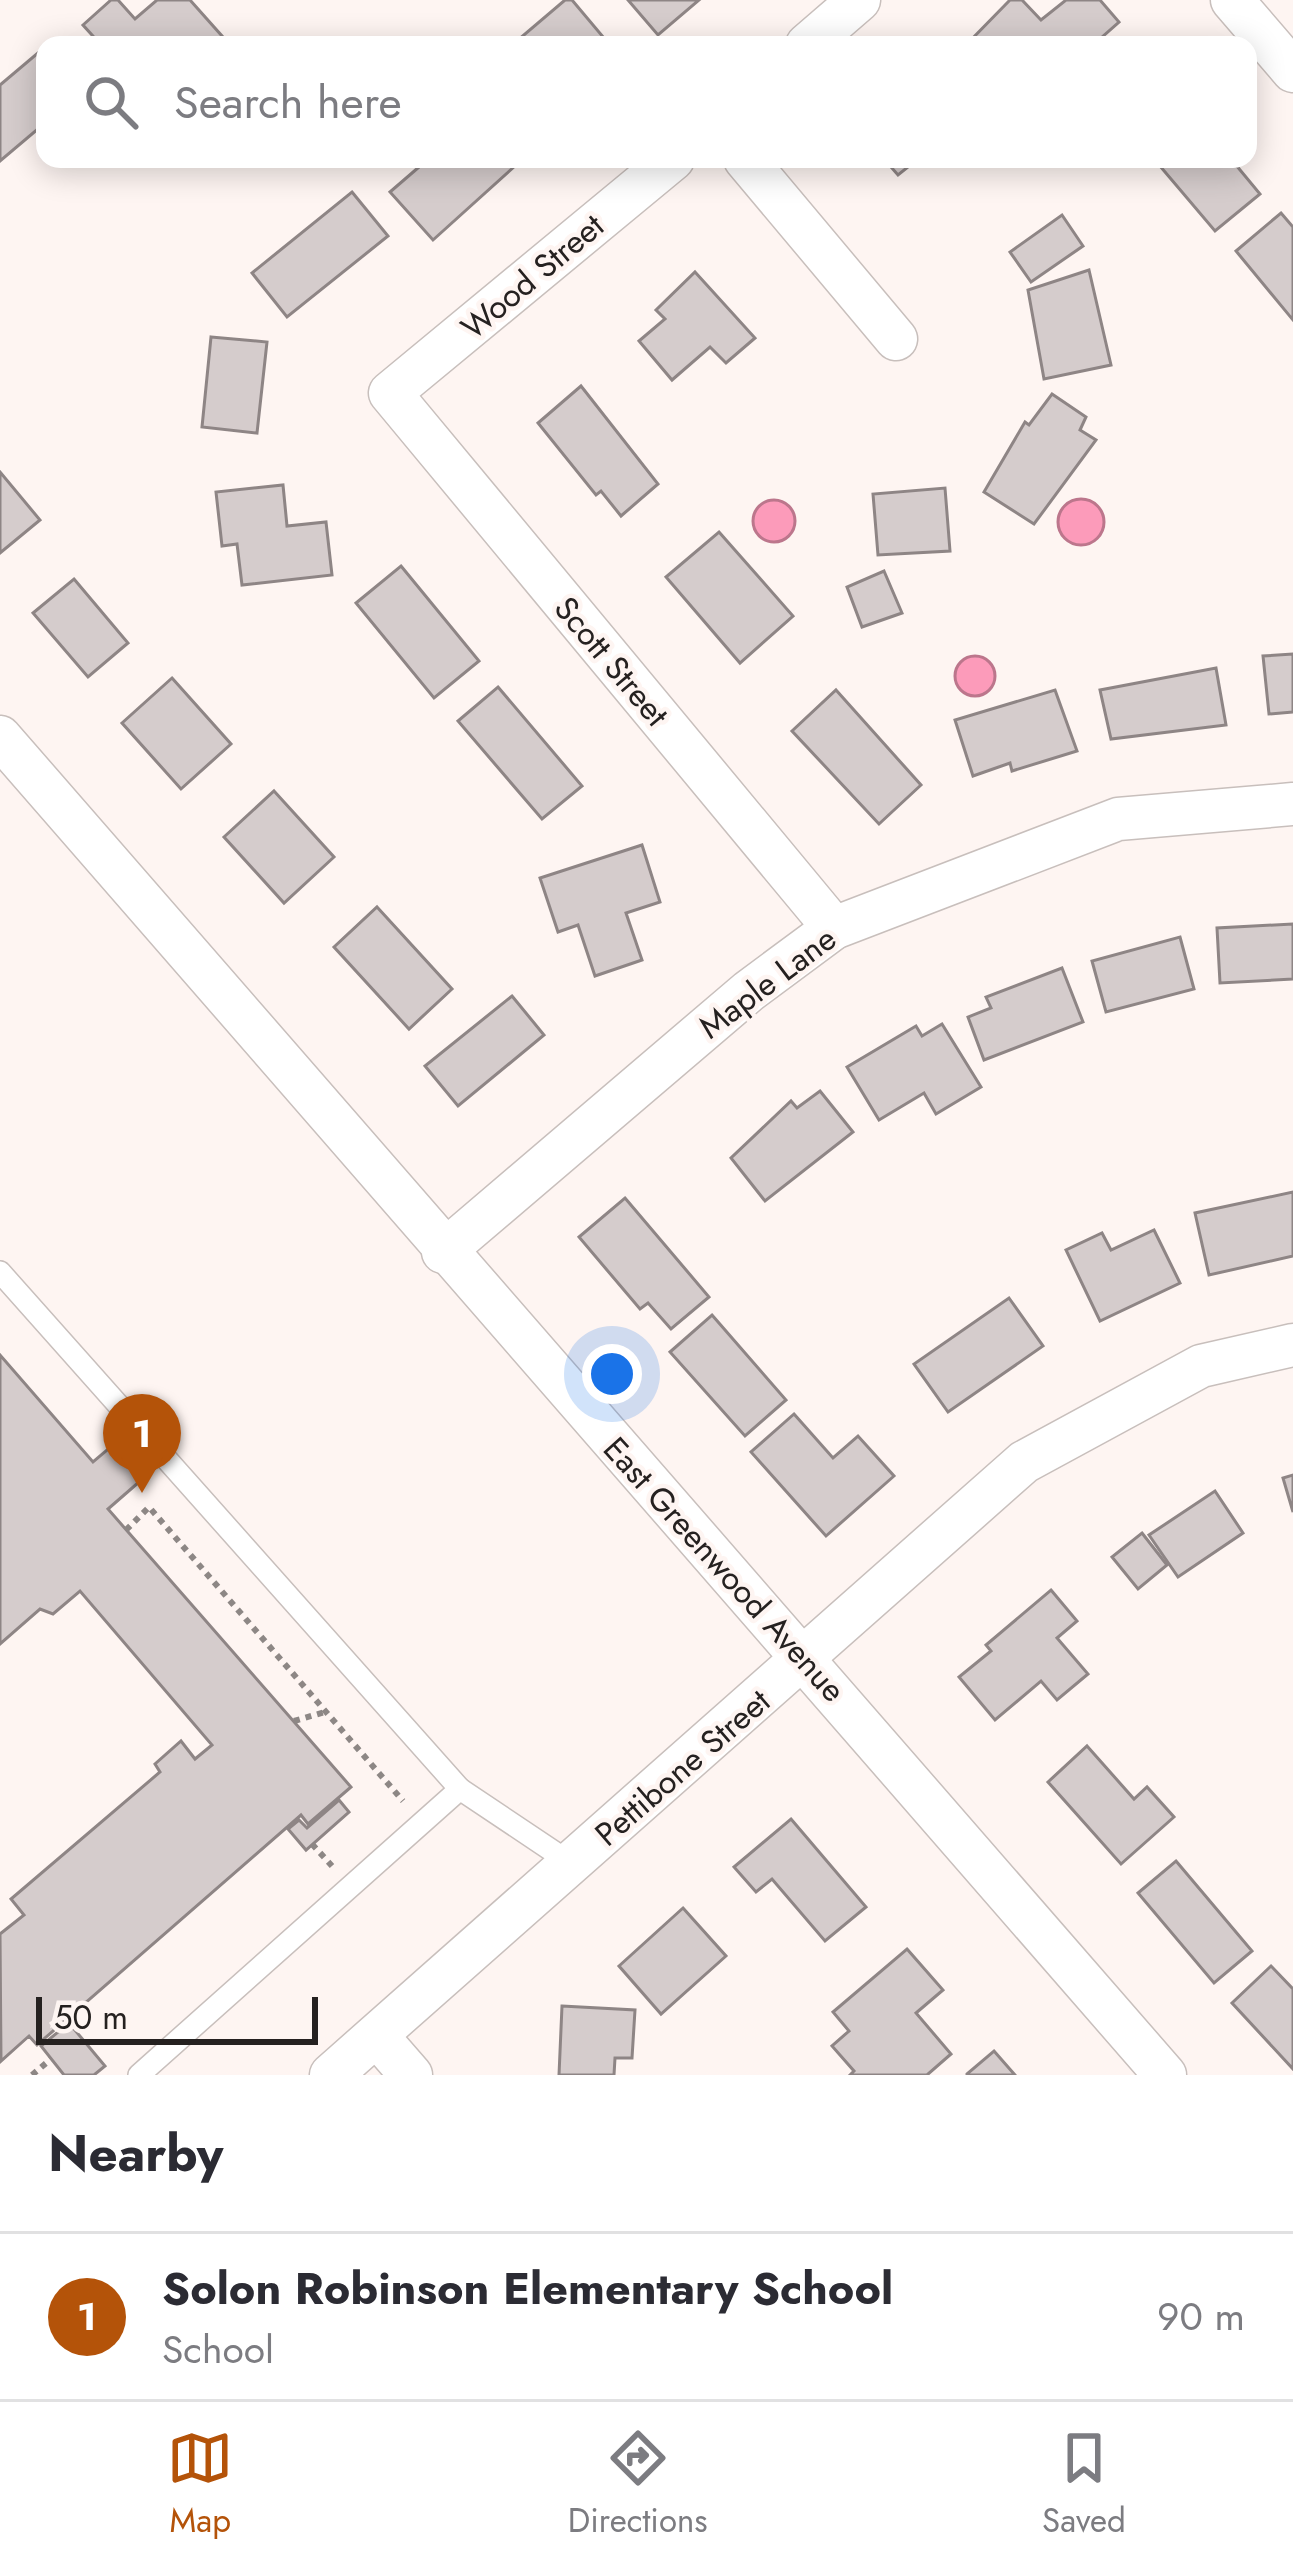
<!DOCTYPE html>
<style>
body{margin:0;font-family:Jost,sans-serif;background:#f7f7f7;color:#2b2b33}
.scale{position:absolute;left:36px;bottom:30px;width:282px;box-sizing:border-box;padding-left:12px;border:6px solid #252120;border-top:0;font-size:33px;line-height:42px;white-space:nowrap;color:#252120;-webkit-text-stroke:9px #fef5f2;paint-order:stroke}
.you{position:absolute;left:612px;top:1374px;width:42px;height:42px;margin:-30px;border:9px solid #fff;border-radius:50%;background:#1a73e8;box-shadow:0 0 0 18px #1a73e833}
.badge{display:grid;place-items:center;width:78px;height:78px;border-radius:50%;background:#b45309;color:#fff;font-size:39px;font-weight:700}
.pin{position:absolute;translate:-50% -99px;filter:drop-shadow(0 3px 6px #0008)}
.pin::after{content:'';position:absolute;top:63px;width:42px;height:36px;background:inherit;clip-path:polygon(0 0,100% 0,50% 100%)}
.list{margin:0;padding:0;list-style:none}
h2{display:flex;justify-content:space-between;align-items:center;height:156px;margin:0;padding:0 48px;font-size:51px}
h2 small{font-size:39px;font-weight:400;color:#7c7c81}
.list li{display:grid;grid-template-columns:78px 1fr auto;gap:36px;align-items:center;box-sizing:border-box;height:168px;padding:0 48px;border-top:3px solid #e1e1e2}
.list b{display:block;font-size:45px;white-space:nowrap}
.list p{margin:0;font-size:39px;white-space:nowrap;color:#7c7c81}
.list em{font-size:39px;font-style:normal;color:#7c7c81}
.icon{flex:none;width:66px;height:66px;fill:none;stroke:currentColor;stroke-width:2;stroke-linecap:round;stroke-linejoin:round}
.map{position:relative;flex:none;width:1293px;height:2075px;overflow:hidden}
.search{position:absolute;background:#fff;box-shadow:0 6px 30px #0003;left:36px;right:36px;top:36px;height:132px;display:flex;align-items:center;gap:30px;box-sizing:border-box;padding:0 42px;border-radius:24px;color:#7c7c81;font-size:45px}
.sheet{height:324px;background:#fff}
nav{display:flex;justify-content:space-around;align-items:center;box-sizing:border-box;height:168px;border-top:3px solid #e1e1e2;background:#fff;font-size:33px;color:#7c7c81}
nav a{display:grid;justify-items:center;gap:6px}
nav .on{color:#b45309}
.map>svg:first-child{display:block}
.water{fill:#fc9bba;stroke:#bc768c;stroke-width:3}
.building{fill:#d5cccc;stroke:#8e8585;stroke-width:3}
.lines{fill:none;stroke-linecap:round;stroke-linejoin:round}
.service-casing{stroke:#c8bfbc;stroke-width:24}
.minor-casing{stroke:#c8bfbc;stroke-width:45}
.path{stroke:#8d8785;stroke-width:6;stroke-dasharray:6 6;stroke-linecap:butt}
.service{stroke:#fff;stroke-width:21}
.minor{stroke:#fff;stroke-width:42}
.labels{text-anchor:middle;stroke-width:9;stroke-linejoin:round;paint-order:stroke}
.street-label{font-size:33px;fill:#252120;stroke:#fef5f2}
</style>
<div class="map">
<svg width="1293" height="2075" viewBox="0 0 1293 2075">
<rect width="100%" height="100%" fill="#fef5f2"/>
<g class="water">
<circle cx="1081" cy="522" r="23"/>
<circle cx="774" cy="521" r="21"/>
<circle cx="975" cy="676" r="20"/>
</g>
<g class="building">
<path d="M111 0H118L135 19 157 0H190L222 36 212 45H101L83 25Z"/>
<path d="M565 0H572L604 38 596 45H512Z"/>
<path d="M628 0H699L658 35Z"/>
<path d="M1010 0H1022L1041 20 1066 0H1100L1119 22 1093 45H966Z"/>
<path d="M45 47V123L0 161V85Z"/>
<path d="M412 159H510L516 165 433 240 390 192 419 167Z"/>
<path d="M884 159H918L898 175Z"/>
<path d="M1154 159H1231L1260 194 1215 231Z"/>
<path d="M352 192 388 236 287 317 252 273Z"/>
<path d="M1281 213 1293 227V320L1236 251Z"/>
<path d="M1062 215 1083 246 1031 282 1010 252Z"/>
<path d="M1089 270 1111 365 1044 379 1028 290Z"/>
<path d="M695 272 755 338 726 363 710 347 672 380 639 341 665 319 656 310Z"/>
<path d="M211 337 267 342 257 433 202 427Z"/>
<path d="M581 386 658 484 621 516 601 491 596 495 538 423Z"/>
<path d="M1052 394 1086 417 1080 430 1096 440 1034 524 984 492 1025 422 1029 425Z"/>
<path d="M0 472 40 520 0 553Z"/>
<path d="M283 485 287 526 326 522 332 575 242 585 237 544 222 546 216 492Z"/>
<path d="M945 488 950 551 878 555 873 494Z"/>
<path d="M719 532 793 616 740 663 666 577Z"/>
<path d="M401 566 479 661 434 698 356 603Z"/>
<path d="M884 571 902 613 862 627 847 587Z"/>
<path d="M74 579 128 643 88 677 33 613Z"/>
<path d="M1293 654V712L1269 714 1263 656Z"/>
<path d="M1216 668 1226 725 1111 739 1100 690Z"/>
<path d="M172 678 231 744 181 789 122 723Z"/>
<path d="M498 687 582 786 542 819 458 721Z"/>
<path d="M836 690 921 785 879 824 792 731Z"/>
<path d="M1055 690 1077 751 1012 771 1010 763 973 776 955 720Z"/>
<path d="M274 791 334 857 284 903 224 837Z"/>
<path d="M642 845 660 902 626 913 642 960 595 976 578 925 558 932 540 878Z"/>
<path d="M377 907 452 989 409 1029 334 947Z"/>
<path d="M1293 924V979L1220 983 1217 928Z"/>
<path d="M1180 937 1194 989 1106 1012 1092 961Z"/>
<path d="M1062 968 1083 1022 984 1060 968 1017 991 1008 986 997Z"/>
<path d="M512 996 544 1035 458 1106 425 1066Z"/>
<path d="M942 1024 981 1087 936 1114 924 1093 879 1120 847 1067 916 1026 922 1036Z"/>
<path d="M820 1091 853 1132 765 1201 731 1158 791 1101 797 1108Z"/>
<path d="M1293 1192V1256L1209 1275 1195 1213Z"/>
<path d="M625 1198 709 1297 671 1329 648 1303 640 1309 579 1237Z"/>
<path d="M1154 1230 1180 1283 1100 1321 1066 1250 1102 1233 1111 1250Z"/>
<path d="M1009 1298 1043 1346 948 1412 914 1364Z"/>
<path d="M712 1315 786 1400 745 1436 670 1352Z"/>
<path d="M0 1355 93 1462 133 1428 162 1462 108 1509 351 1787 308 1824 301 1815 37 2045 29 2036 1 2061 0 1934 24 1915 11 1899 160 1772 155 1764 181 1741 195 1759 212 1745 80 1591 53 1614 40 1609 0 1644Z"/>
<path d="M794 1414 833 1458 858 1436 894 1476 826 1536 751 1452Z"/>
<path d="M1293 1475V1512L1283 1478Z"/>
<path d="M1215 1491 1243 1533 1178 1577 1149 1535Z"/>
<path d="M1142 1533 1167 1565 1138 1589 1112 1557Z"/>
<path d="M1051 1590 1077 1621 1057 1638 1088 1674 1057 1700 1041 1681 995 1720 959 1677 991 1651 986 1645Z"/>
<path d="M1087 1746 1134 1799 1147 1787 1174 1817 1121 1864 1048 1782Z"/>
<path d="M339 1800 349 1812 306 1850 288 1829 299 1820 307 1828Z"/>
<path d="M791 1819 866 1907 825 1941 772 1879 756 1892 734 1867Z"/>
<path d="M1176 1861 1252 1951 1214 1983 1138 1893Z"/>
<path d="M683 1908 726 1956 661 2014 619 1966Z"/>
<path d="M907 1949 943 1990 916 2013 951 2054 927 2075H850L854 2071 832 2046 849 2031 833 2012Z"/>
<path d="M1271 1966 1293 1989V2069L1232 2003Z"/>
<path d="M562 2006 635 2010 632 2058H615L614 2075H559Z"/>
<path d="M69 2023 105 2066 94 2075H64L41 2046Z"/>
<path d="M994 2051 1015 2075H967V2074Z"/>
</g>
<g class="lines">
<defs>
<g id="service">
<path d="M0 1272 460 1789"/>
<path d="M139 2075 460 1789 572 1864"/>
</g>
<g id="minor">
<path d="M1232 0 1293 71"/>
<path d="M807 45 859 0"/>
<path d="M673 159 390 393 834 928"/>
<path d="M745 159 896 339"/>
<path d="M0 737 1165 2075"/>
<path d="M443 1252 749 991 834 928 1118 819 1293 804"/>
<path d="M377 2036 411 2075"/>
<path d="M331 2075 1024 1462 1201 1366 1293 1345"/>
</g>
</defs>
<use href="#service" class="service-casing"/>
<use href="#minor" class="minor-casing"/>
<g class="path">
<path d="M126 1530 149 1507 403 1801"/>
<path d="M294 1721 325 1712"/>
<path d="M312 1844 332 1866"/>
<path d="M32 2075 51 2059"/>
</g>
<use href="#service" class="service"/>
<use href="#minor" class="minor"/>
</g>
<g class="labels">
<g class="street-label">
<text transform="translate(532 276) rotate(-40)" y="12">Wood Street</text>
<text transform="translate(612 661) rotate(50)" y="12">Scott Street</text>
<text transform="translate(767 982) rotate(-37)" y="12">Maple Lane</text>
<text transform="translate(725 1569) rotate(48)" y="12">East Greenwood Avenue</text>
<text transform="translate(682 1767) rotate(-41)" y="12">Pettibone Street</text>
</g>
</g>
</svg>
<div class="scale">50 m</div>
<div class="you"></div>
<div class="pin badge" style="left:142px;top:1493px">1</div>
<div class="search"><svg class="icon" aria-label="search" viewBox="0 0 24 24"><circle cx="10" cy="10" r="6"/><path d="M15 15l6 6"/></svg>Search here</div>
</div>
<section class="sheet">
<h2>Nearby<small></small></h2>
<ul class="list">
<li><span class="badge">1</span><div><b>Solon Robinson Elementary School</b><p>School</p></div><em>90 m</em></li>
</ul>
</section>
<nav>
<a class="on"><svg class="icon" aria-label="map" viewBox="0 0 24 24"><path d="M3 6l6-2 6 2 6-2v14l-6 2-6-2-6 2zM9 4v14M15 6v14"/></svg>Map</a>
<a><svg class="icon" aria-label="directions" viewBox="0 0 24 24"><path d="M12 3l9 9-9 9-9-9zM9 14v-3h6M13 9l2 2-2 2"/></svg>Directions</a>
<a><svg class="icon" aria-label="saved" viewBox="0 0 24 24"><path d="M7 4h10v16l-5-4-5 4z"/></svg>Saved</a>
</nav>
